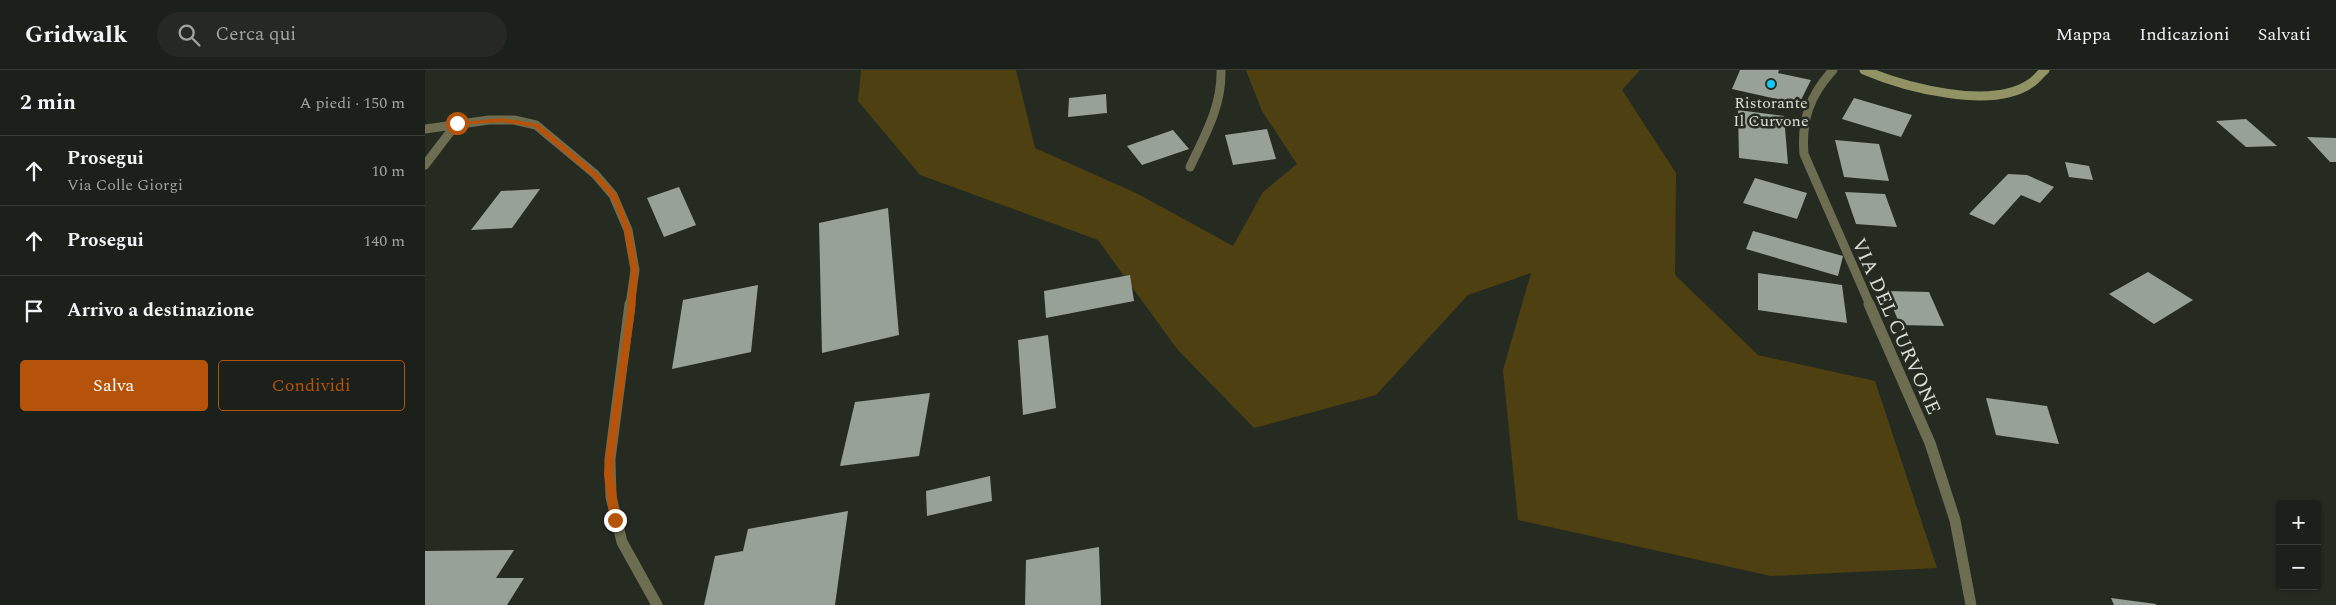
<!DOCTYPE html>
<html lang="it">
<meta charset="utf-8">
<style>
body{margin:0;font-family:Spectral,serif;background:#252823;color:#f1f3f6}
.controls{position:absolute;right:15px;bottom:15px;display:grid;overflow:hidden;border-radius:5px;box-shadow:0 1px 4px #0004}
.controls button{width:45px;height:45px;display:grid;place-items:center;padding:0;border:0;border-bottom:1px solid #3a3e39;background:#1c201a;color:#f1f3f6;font:25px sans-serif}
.stop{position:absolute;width:15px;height:15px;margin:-11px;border:4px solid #b45309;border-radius:50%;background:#fff}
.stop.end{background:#b45309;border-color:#fff;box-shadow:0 1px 5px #0008}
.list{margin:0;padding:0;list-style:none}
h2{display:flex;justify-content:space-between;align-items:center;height:65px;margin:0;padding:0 20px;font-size:21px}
h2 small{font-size:16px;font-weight:400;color:#a0a3a2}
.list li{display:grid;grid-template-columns:32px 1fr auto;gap:15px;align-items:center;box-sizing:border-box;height:70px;padding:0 20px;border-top:1px solid #3a3e39}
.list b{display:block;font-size:19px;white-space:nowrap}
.list p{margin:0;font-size:16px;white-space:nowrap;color:#a0a3a2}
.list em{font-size:16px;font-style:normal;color:#a0a3a2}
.actions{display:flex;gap:10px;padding:15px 20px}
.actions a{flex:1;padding:11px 0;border:1px solid #b45309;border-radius:5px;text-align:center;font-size:18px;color:#b45309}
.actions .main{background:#b45309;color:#fff}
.icon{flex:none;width:28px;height:28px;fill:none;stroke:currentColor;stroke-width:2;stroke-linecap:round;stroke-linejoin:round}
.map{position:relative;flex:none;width:1911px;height:535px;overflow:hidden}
header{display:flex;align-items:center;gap:30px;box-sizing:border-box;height:70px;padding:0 25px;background:#1c201a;border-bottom:1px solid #3a3e39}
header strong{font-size:24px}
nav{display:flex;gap:28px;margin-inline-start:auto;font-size:18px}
.search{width:350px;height:45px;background:#252823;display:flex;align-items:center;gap:12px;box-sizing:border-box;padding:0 18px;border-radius:28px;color:#a0a3a2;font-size:19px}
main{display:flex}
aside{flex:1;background:#1c201a}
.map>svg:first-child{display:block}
.green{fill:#4e4010}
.building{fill:#97a198}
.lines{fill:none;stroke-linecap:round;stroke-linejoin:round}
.lane{stroke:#6c6d51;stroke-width:9}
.street-far1{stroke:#6c6d51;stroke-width:9}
.street{stroke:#6c6d51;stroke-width:11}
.secondary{stroke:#919365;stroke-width:9}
.route{fill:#b45309}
.poi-dot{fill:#14cafb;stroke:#262b22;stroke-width:2}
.labels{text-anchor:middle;stroke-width:5;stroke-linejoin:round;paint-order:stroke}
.far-poi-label{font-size:16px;fill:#dbded8;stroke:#262b22}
.street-label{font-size:20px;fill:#dbded8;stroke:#262b22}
</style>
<header>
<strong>Gridwalk</strong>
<div class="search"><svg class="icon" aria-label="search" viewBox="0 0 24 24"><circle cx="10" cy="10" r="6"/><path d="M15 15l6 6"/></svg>Cerca qui</div>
<nav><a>Mappa</a><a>Indicazioni</a><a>Salvati</a></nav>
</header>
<main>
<aside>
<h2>2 min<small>A piedi · 150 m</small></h2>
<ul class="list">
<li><svg class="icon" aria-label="ahead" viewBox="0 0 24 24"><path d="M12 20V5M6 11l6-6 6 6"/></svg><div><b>Prosegui</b><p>Via Colle Giorgi</p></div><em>10 m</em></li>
<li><svg class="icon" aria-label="ahead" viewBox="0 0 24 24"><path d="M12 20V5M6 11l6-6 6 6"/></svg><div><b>Prosegui</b></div><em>140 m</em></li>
<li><svg class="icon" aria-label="arrive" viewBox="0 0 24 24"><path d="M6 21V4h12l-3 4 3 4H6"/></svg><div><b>Arrivo a destinazione</b></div></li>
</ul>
<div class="actions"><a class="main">Salva</a><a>Condividi</a></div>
</aside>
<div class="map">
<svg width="1911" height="535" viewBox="0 0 1911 535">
<rect width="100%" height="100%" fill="#262b22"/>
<path class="green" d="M436 0H591L610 78 713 124 808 176 838 122 872 94 837 41 821 0H1215L1197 20 1251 103 1250 205 1333 285 1450 311 1512 498 1346 506 1093 450 1078 300 1106 203 1043 225 951 325 829 358 752 279 673 170 495 105 433 31Z"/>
<g class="building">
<path d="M1315 0H1354L1353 3 1386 10 1374 34 1307 19Z"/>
<path d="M681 24 682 43 643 47 644 28Z"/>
<path d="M1429 28 1487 45 1476 67 1417 49Z"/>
<path d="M1313 40 1359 46 1363 94 1314 88Z"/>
<path d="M1821 49 1852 76 1821 77 1791 51Z"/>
<path d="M842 59 851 89 808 95 800 65Z"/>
<path d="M748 60 764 79 717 95 702 76Z"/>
<path d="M1882 67 1911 68V92H1905Z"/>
<path d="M1410 70 1454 74 1464 111 1419 107Z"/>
<path d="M1640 92 1664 96 1668 110 1644 107Z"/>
<path d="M1583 104 1602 105 1629 117 1615 133 1596 125 1569 155 1544 144Z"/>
<path d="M1330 108 1382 123 1372 149 1318 133Z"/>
<path d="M254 117 271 155 239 167 222 128Z"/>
<path d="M115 119 87 158 46 160 76 121Z"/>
<path d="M1420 122 1460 124 1472 157 1431 154Z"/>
<path d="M463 138 474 265 397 283 394 153Z"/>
<path d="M1328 161 1418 186 1413 206 1321 179Z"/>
<path d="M1723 202 1768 230 1729 254 1684 224Z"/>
<path d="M1333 203 1417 215 1422 253 1333 240Z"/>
<path d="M705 205 709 231 621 248 619 221Z"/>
<path d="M333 215 326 282 247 299 258 230Z"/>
<path d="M1461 221 1504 222 1519 256 1475 255Z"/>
<path d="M623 265 631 338 598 345 593 270Z"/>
<path d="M505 323 494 386 415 396 430 332Z"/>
<path d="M1561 328 1622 336 1634 374 1571 365Z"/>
<path d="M565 406 567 431 502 446 501 421Z"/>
<path d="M423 441 410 535H279L290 486 318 481 323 459Z"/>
<path d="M674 477 676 535H600L601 490Z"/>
<path d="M89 480 71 508H99L82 535H0V481Z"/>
<path d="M1686 528 1731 534V535H1689Z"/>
</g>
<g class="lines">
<path class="lane" d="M0 95 32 53"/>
<g class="street-far1">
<path d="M1408 0C1385 25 1376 50 1379 84L1445 235"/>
<path d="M0 59 64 50H89L111 55 170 104 188 125 203 160 210 200 205 235"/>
<path d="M765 97C780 65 797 36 796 0"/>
</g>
<g class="street">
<path d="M205 234 185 389 186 427 197 472 232 535"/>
<path d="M1444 234 1505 373 1530 450 1546 535"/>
</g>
<path class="secondary" d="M1439 0C1479 17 1567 41 1606 13 1611 10 1615 4 1620 0"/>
</g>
<path class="route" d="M76 48 114 54 172 103 192 125 206 160 213 200 210 240 189 389V405L195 450 190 454 185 450 179 405 180 389 202 240 206 200 199 160 191 137 185 126 167 106 109 57 76 52 32 55 28 53Z"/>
<circle class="poi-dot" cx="1346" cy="14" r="5"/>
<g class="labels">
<g class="far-poi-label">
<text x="1346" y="38">Ristorante<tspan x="1346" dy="18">Il Curvone</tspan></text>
</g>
<g class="street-label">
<text transform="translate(1472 256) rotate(66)" y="7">VIA DEL CURVONE</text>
</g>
</g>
</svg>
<div class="controls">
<button>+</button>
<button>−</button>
</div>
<div class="stop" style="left:32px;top:53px"></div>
<div class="stop end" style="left:190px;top:450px"></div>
</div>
</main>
